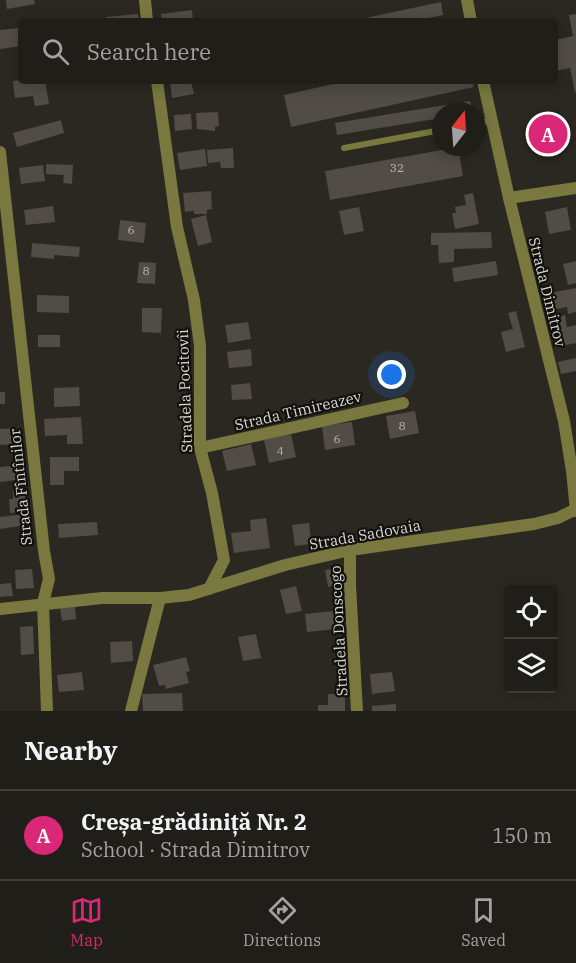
<!DOCTYPE html>
<meta charset="utf-8">
<style>
body{margin:0;font-family:"IBM Plex Serif",serif;background:#2d2b25;color:#f1f3f6}
.controls{position:absolute;right:18px;bottom:18px;display:grid;overflow:hidden;border-radius:6px;box-shadow:0 3px 15px #0003}
.controls button{width:54px;height:54px;display:grid;place-items:center;padding:0;border:0;border-bottom:2px solid #3d3c37;background:#201e18;color:#f1f3f6;font:30px sans-serif}
.compass{position:absolute;left:432px;top:102px;width:54px;height:54px;border-radius:50%;background:#201e18;box-shadow:0 3px 15px #0003;rotate:17deg}
.you{position:absolute;left:392px;top:375px;width:21px;height:21px;margin:-15px;border:4px solid #fff;border-radius:50%;background:#1a73e8;box-shadow:0 0 0 9px #1a73e833}
.badge{display:grid;place-items:center;width:39px;height:39px;border-radius:50%;background:#db2777;color:#fff;font-size:20px;font-weight:700}
.pin{position:absolute;translate:-50% -50%;border:3px solid #fff;box-shadow:0 2px 6px #0006}
.list{margin:0;padding:0;list-style:none}
h2{display:flex;justify-content:space-between;align-items:center;height:78px;margin:0;padding:0 24px;font-size:26px}
h2 small{font-size:20px;font-weight:400;color:#a2a2a2}
.list li{display:grid;grid-template-columns:39px 1fr auto;gap:18px;align-items:center;box-sizing:border-box;height:90px;padding:0 24px;border-top:2px solid #3d3c37}
.list b{display:block;font-size:22px;white-space:nowrap}
.list p{margin:0;font-size:20px;white-space:nowrap;color:#a2a2a2}
.list em{font-size:20px;font-style:normal;color:#a2a2a2}
.icon{flex:none;width:33px;height:33px;fill:none;stroke:currentColor;stroke-width:2;stroke-linecap:round;stroke-linejoin:round}
.map{position:relative;flex:none;width:576px;height:711px;overflow:hidden}
.search{position:absolute;background:#201e18;box-shadow:0 3px 15px #0003;left:18px;right:18px;top:18px;height:66px;display:flex;align-items:center;gap:15px;box-sizing:border-box;padding:0 21px;border-radius:6px;color:#a2a2a2;font-size:22px}
.sheet{height:168px;background:#201e18}
nav{display:flex;justify-content:space-around;align-items:center;box-sizing:border-box;height:84px;border-top:2px solid #3d3c37;background:#201e18;font-size:16px;color:#a2a2a2}
nav a{display:grid;justify-items:center;gap:3px}
nav .on{color:#db2777}
.map>svg:first-child{display:block}
.building{fill:#514c45}
.lines{fill:none;stroke-linecap:round;stroke-linejoin:round}
.service{stroke:#78783f;stroke-width:6}
.minor{stroke:#78783f;stroke-width:12}
.labels{text-anchor:middle;stroke-width:4.5;stroke-linejoin:round;paint-order:stroke}
.number-label{font-size:12px;fill:#b8b5b0}
.street-label{font-size:15px;fill:#dad8d3;stroke:#12110d}
</style>
<div class="map">
<svg width="576" height="711" viewBox="0 0 576 711">
<rect width="100%" height="100%" fill="#2a2820"/>
<g class="building">
<path d="M6 0H34L35 4 7 9Z"/>
<path d="M441 2 443 15 413 21H351Z"/>
<path d="M192 10 193 21H162L161 14Z"/>
<path d="M138 14 139 21H106V17Z"/>
<path d="M576 14V92H575L570 68 555 71V40L573 36 569 15Z"/>
<path d="M21 28V46L0 49V30Z"/>
<path d="M21 80 45 81 49 104 35 106 33 96 15 98 13 81Z"/>
<path d="M170 81H191L194 94 172 98Z"/>
<path d="M347 81H472L474 87 291 127 284 95Z"/>
<path d="M470 101 472 111H441V118L337 135 335 123Z"/>
<path d="M218 112 219 126 215 127V131L197 129 196 113Z"/>
<path d="M191 114 192 129 175 131 174 115Z"/>
<path d="M61 120 64 133 17 147 13 133Z"/>
<path d="M458 147 463 176 330 200 325 171Z"/>
<path d="M233 148 234 168H221L220 162 208 163 207 150Z"/>
<path d="M205 149 207 166 180 170 177 153Z"/>
<path d="M46 164 73 165 72 184 63 183 64 175 46 174Z"/>
<path d="M43 165 45 181 21 184 19 168Z"/>
<path d="M211 191 212 209 207 210V214H194V211L185 212 183 193Z"/>
<path d="M473 193 479 224 455 229 452 213H456L455 207 466 205 464 195Z"/>
<path d="M53 206 55 222 26 225 24 210Z"/>
<path d="M359 207 364 231 344 235 339 211Z"/>
<path d="M567 207 571 230 549 234 545 212Z"/>
<path d="M206 215 212 242 198 246 191 219Z"/>
<path d="M120 220 146 223 144 243 118 240Z"/>
<path d="M491 232 492 248 454 249V262L439 263 438 245H431V233Z"/>
<path d="M32 243 80 247 79 257 54 255V259L31 257Z"/>
<path d="M496 261 498 275 454 282 452 268Z"/>
<path d="M576 261V283L568 285 563 264Z"/>
<path d="M139 262 156 263 155 284 137 283Z"/>
<path d="M576 288V312L568 314 567 307 549 311 545 294Z"/>
<path d="M37 295 69 296V313L37 312Z"/>
<path d="M142 308H162L161 333 142 332Z"/>
<path d="M516 311 525 347 506 352 501 332 513 329 508 313Z"/>
<path d="M565 315 567 327 576 325V343L557 347 550 318Z"/>
<path d="M248 322 251 339 228 343 225 325Z"/>
<rect x="38" y="335" width="22" height="12"/>
<path d="M251 349 252 366 229 368 227 352Z"/>
<path d="M576 358V371L561 374 558 362Z"/>
<path d="M250 383 252 399 232 400 231 385Z"/>
<path d="M79 387 80 406 54 407V388Z"/>
<rect x="0" y="392" width="5" height="12"/>
<path d="M415 411 419 433 390 439 386 416Z"/>
<path d="M81 417 83 444H67V435L45 436 44 419Z"/>
<path d="M352 422 355 445 325 450 322 426Z"/>
<path d="M15 428 16 444 0 445V429Z"/>
<path d="M291 434 296 457 269 463 264 440Z"/>
<path d="M251 444 256 465 227 471 222 451Z"/>
<path d="M50 457H79V471H64V485H50Z"/>
<path d="M22 465 23 479 0 482V467Z"/>
<path d="M26 490 28 511 10 513 9 499H13V491Z"/>
<path d="M25 514 26 525 0 529V517Z"/>
<path d="M266 518 270 548 234 553 231 533 251 531 250 520Z"/>
<path d="M97 522 98 535 59 538 58 524Z"/>
<path d="M309 523 311 544 295 546 292 525Z"/>
<path d="M335 568 337 585 328 587 325 570Z"/>
<path d="M32 569 34 588 16 589 15 570Z"/>
<path d="M11 583 13 596 0 597V584Z"/>
<path d="M296 586 302 611 286 614 280 590Z"/>
<path d="M75 607 76 619 62 621 60 608Z"/>
<path d="M335 611 337 629 307 632 305 614Z"/>
<path d="M33 626 34 654 21 655 20 627Z"/>
<path d="M256 634 261 658 243 661 238 637Z"/>
<path d="M132 641 133 661 111 663 110 642Z"/>
<path d="M186 657 190 671 186 672 189 683 166 689 165 685 159 686 153 665Z"/>
<path d="M82 672 84 690 59 692 57 675Z"/>
<path d="M392 672 395 691 372 694 370 674Z"/>
<path d="M182 693 183 711H143L142 694Z"/>
<path d="M328 694H345V711H318V705H328Z"/>
<path d="M396 704V711H372V706Z"/>
</g>
<g class="lines">
<g class="service">
<path d="M477 123 491 121"/>
<path d="M344 148 441 130"/>
</g>
<g class="minor">
<path d="M145 0 147 21"/>
<path d="M467 0 471 21"/>
<path d="M157 81 177 227 194 300 200 346V448L212 493 224 560 209 589"/>
<path d="M483 81 509 198 564 421 572 471 576 511"/>
<path d="M0 152 44 551 49 579 43 603 47 711"/>
<path d="M509 198 576 188"/>
<path d="M200 448 403 403"/>
<path d="M350 550V585L357 711"/>
<path d="M0 609 102 598H160L189 595 285 565 350 550 534 524 558 518 576 509"/>
<path d="M131 711 160 598"/>
</g>
</g>
<g class="labels">
<g class="number-label">
<text x="397" y="172">32</text>
<text x="131" y="234">6</text>
<text x="146" y="275">8</text>
<text x="402" y="430">8</text>
<text x="337" y="443">6</text>
<text x="280" y="455">4</text>
</g>
<g class="street-label">
<text transform="translate(547 292) rotate(76)" y="5">Strada Dimitrov</text>
<text transform="translate(185 391) rotate(-92)" y="5">Stradela Pocitovîi</text>
<text transform="translate(298 411) rotate(-13)" y="5">Strada Timireazev</text>
<text transform="translate(21 487) rotate(-96)" y="5">Strada Fîntînilor</text>
<text transform="translate(365 535) rotate(-10)" y="5">Strada Sadovaia</text>
<text transform="translate(339 631) rotate(-93)" y="5">Stradela Donscogo</text>
</g>
</g>
</svg>
<div class="controls">
<button><svg class="icon" aria-label="locate" viewBox="0 0 24 24"><circle cx="12" cy="12" r="6"/><path d="M12 2v4M12 18v4M2 12h4M18 12h4"/></svg></button>
<button><svg class="icon" aria-label="layers" viewBox="0 0 24 24"><path d="M12 4l9 5-9 5-9-5zM3 14l9 5 9-5"/></svg></button>
</div>
<svg class="compass" viewBox="-18 -18 36 36"><path d="M0-13l5 13h-10z" fill="#e53935"/><path d="M0 13l5-13h-10z" fill="#a2a2a2"/></svg>
<div class="you"></div>
<div class="pin badge" style="left:548px;top:134px">A</div>
<div class="search"><svg class="icon" aria-label="search" viewBox="0 0 24 24"><circle cx="10" cy="10" r="6"/><path d="M15 15l6 6"/></svg>Search here</div>
</div>
<section class="sheet">
<h2>Nearby<small></small></h2>
<ul class="list">
<li><span class="badge">A</span><div><b>Creșa-grădiniță Nr. 2</b><p>School · Strada Dimitrov</p></div><em>150 m</em></li>
</ul>
</section>
<nav>
<a class="on"><svg class="icon" aria-label="map" viewBox="0 0 24 24"><path d="M3 6l6-2 6 2 6-2v14l-6 2-6-2-6 2zM9 4v14M15 6v14"/></svg>Map</a>
<a><svg class="icon" aria-label="directions" viewBox="0 0 24 24"><path d="M12 3l9 9-9 9-9-9zM9 14v-3h6M13 9l2 2-2 2"/></svg>Directions</a>
<a><svg class="icon" aria-label="saved" viewBox="0 0 24 24"><path d="M7 4h10v16l-5-4-5 4z"/></svg>Saved</a>
</nav>
